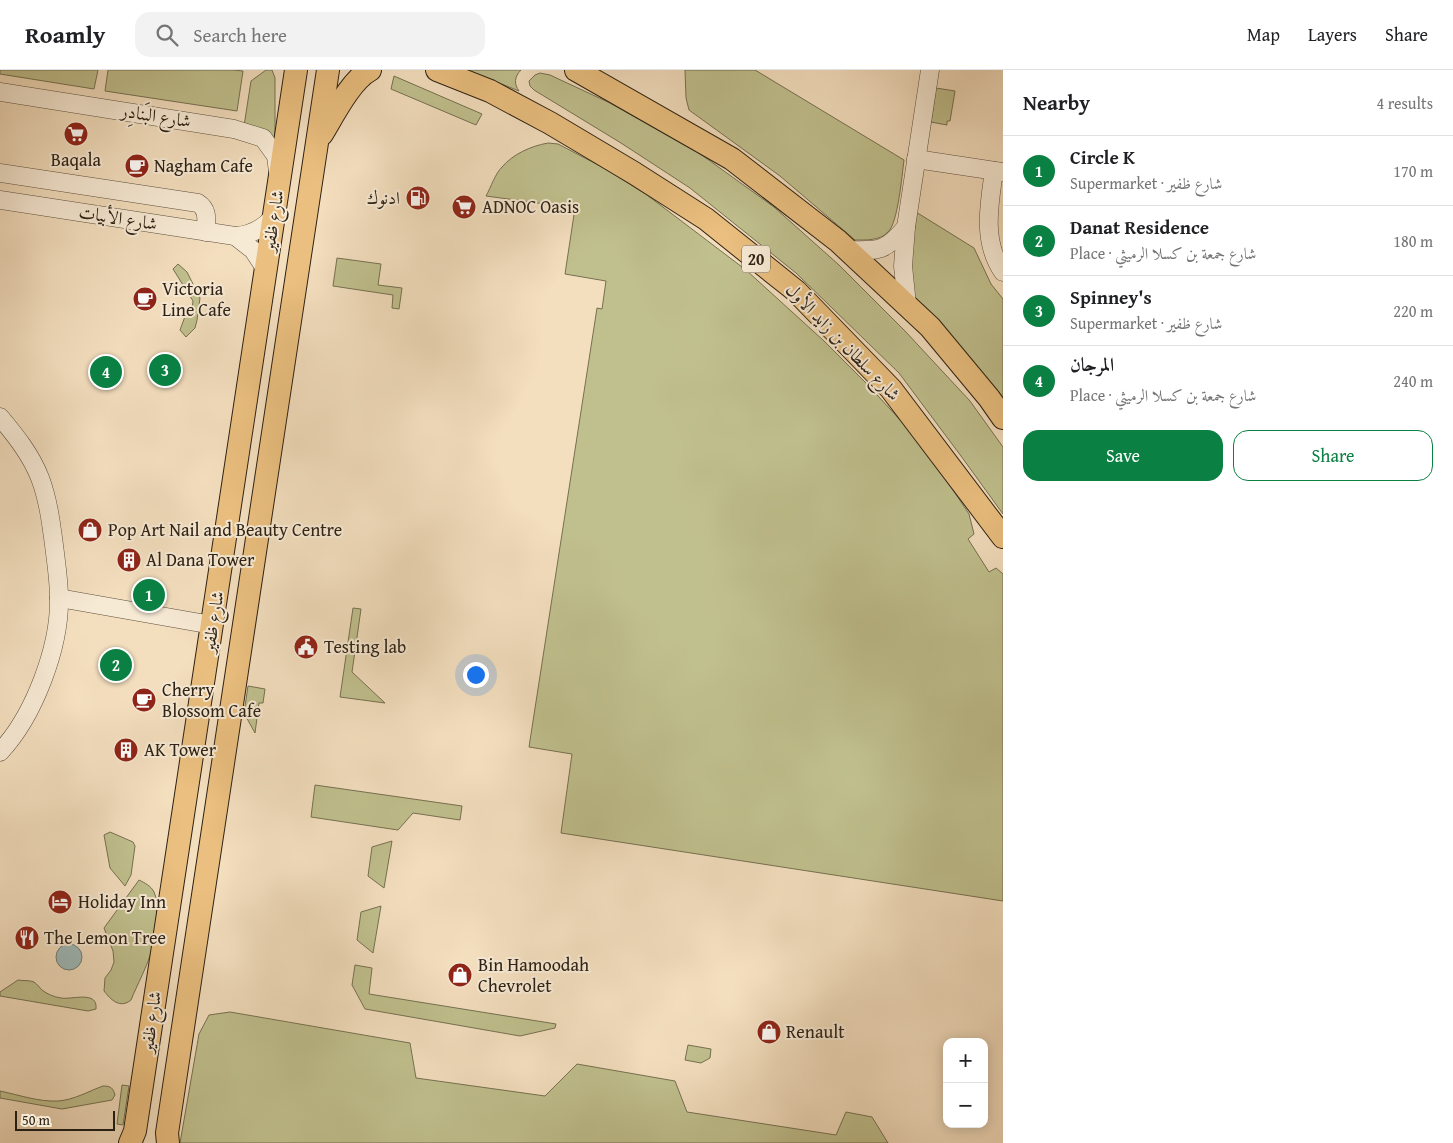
<!DOCTYPE html>
<meta charset="utf-8">
<style>
body{margin:0;font-family:"Gentium Book Plus",Amiri,serif;background:#f2f2f2;color:#202124}
.controls{position:absolute;right:15px;bottom:15px;display:grid;overflow:hidden;border-radius:10px;box-shadow:0 2px 12px #0003}
.controls button{width:45px;height:45px;display:grid;place-items:center;padding:0;border:0;border-bottom:1px solid #e0e0e0;background:#fff;color:#202124;font:25px sans-serif}
.scale{position:absolute;left:15px;bottom:12px;width:100px;box-sizing:border-box;padding-left:5px;border:2px solid #2d2114;border-top:0;font-size:14px;line-height:18px;white-space:nowrap;color:#2d2114;-webkit-text-stroke:4px #f7ead5;paint-order:stroke}
.you{position:absolute;left:475px;top:604px;width:18px;height:18px;margin:-12px;border:4px solid #fff;border-radius:50%;background:#1a73e8;box-shadow:0 0 0 8px #1a73e833}
.badge{display:grid;place-items:center;width:32px;height:32px;border-radius:50%;background:#0b8043;color:#fff;font-size:16px;font-weight:700}
.pin{position:absolute;translate:-50% -50%;border:2px solid #fff;box-shadow:0 1px 5px #0006}
.list{margin:0;padding:0;list-style:none}
h2{display:flex;justify-content:space-between;align-items:center;height:65px;margin:0;padding:0 20px;font-size:21px}
h2 small{font-size:16px;font-weight:400;color:#757577}
.list li{display:grid;grid-template-columns:32px 1fr auto;gap:15px;align-items:center;box-sizing:border-box;height:70px;padding:0 20px;border-top:1px solid #e0e0e0}
.list b{display:block;font-size:19px;white-space:nowrap}
.list p{margin:0;font-size:16px;white-space:nowrap;color:#757577}
.list em{font-size:16px;font-style:normal;color:#757577}
.actions{display:flex;gap:10px;padding:15px 20px}
.actions a{flex:1;padding:11px 0;border:1px solid #0b8043;border-radius:15px;text-align:center;font-size:18px;color:#0b8043}
.actions .main{background:#0b8043;color:#fff}
.icon{flex:none;width:28px;height:28px;fill:none;stroke:currentColor;stroke-width:2;stroke-linecap:round;stroke-linejoin:round}
.map{position:relative;flex:none;width:1003px;height:1073px;overflow:hidden}
header{display:flex;align-items:center;gap:30px;box-sizing:border-box;height:70px;padding:0 25px;background:#fff;border-bottom:1px solid #e0e0e0}
header strong{font-size:24px}
nav{display:flex;gap:28px;margin-inline-start:auto;font-size:18px}
.search{width:350px;height:45px;background:#f2f2f2;display:flex;align-items:center;gap:12px;box-sizing:border-box;padding:0 18px;border-radius:15px;color:#757577;font-size:19px}
main{display:flex}
aside{flex:1;background:#fff}
.map>svg:first-child{display:block}
.green{fill:#c0c08e;stroke:#767051}
.water{fill:#9ebaba;stroke:#717d78}
.lines{fill:none;stroke-linecap:round;stroke-linejoin:round}
.minor-casing{stroke:#5e503e;stroke-width:19}
.major-casing{stroke:#2d2114;stroke-width:24}
.minor{stroke:#f7ead5;stroke-width:18}
.major{stroke:#eabf7f;stroke-width:22}
.labels{text-anchor:middle;stroke-width:4;stroke-linejoin:round;paint-order:stroke}
.shield{fill:#f7ead5;stroke:#6a5d4e;stroke-width:1}
.shield-label{font-size:16px;font-weight:bold;fill:#2d2114}
.street-label{font-size:18px;fill:#2d2114;stroke:#f7ead5}
.poi-label{font-size:18px;fill:#2d2114;stroke:#f7ead5;text-anchor:start}
</style>
<header>
<strong>Roamly</strong>
<div class="search"><svg class="icon" aria-label="search" viewBox="0 0 24 24"><circle cx="10" cy="10" r="6"/><path d="M15 15l6 6"/></svg>Search here</div>
<nav><a>Map</a><a>Layers</a><a>Share</a></nav>
</header>
<main>
<div class="map">
<svg width="1003" height="1073" viewBox="0 0 1003 1073">
<rect width="100%" height="100%" fill="#f3debe"/>
<filter id="stains"><feTurbulence type="fractalNoise" baseFrequency=".004" numOctaves="4"/><feColorMatrix values="0 0 0 0 .2 0 0 0 0 .09 0 0 0 0 .02 0 0 0 .5 -.17"/></filter>
<radialGradient id="worn" r=".72"><stop offset=".6" stop-color="#630" stop-opacity="0"/><stop offset="1" stop-color="#630" stop-opacity=".3"/></radialGradient>
<g class="green">
<path d="M0 0H98L94 19 0 4Z"/>
<path d="M108 0H233L243 1 237 41 105 21Z"/>
<path d="M266 0H272L275 8V78L244 56 251 11Z"/>
<path d="M467 0H521C514 7 514 14 519 21Z"/>
<path d="M685 0H755L904 90C902 105 898 153 888 162 880 171 865 170 855 170L780 106 689 40 686 28Z"/>
<path d="M540 3 550 5 610 33 699 83 774 137 839 195 905 261 970 331 1003 377V444L961 386 899 303 796 203 690 118 621 73 534 20 530 16 529 11 535 5Z"/>
<path d="M394 6 482 44 476 55 391 19Z"/>
<path d="M936 18 955 21 950 51H947V55L931 52Z"/>
<path d="M548 73 558 74 604 98 647 125 746 200 824 271 868 315 923 375 969 444 974 464 968 469 989 502 996 498 1003 504V831L561 763 572 684 529 677 597 238 602 239 606 211 565 204 575 138 486 126C491 117 495 104 502 97 513 84 531 76 548 73Z"/>
<path d="M916 142 974 178 991 214 1003 229V327L936 251 915 232 910 194Z"/>
<path d="M337 188 381 194 378 215 402 218 399 239 392 238 393 225 333 216Z"/>
<path d="M178 194 187 202 200 228 197 250 195 258 186 267 180 260 187 241 192 239 193 231 173 199Z"/>
<path d="M353 538 361 539 352 602 385 633 340 627Z"/>
<path d="M248 616 265 619 263 633H259L255 663 244 643Z"/>
<path d="M315 715 462 736 460 750 413 743 398 760 311 747Z"/>
<path d="M110 762 133 772 135 776 131 805 125 816 110 798 104 765Z"/>
<path d="M392 771 384 818 368 806 372 777Z"/>
<path d="M139 810C145 813 151 816 154 822 161 835 155 865 152 879 148 895 137 915 131 930 120 939 111 930 104 921L105 908 111 900 114 892 113 881 104 858Z"/>
<path d="M381 836 373 883 357 870 361 842Z"/>
<path d="M355 895 372 898 369 924 556 954 555 958 520 966 365 939 352 915Z"/>
<path d="M18 910C22 911 30 910 34 912 37 914 40 918 42 920 47 924 54 927 61 928 72 930 98 920 96 939L88 941 0 926V922Z"/>
<path d="M230 942 410 973 416 1008 545 1026 577 994 675 1011 687 1042 836 1065 846 1042 872 1047 888 1073H180L199 964 209 945Z"/>
<path d="M688 975 711 979 710 988 701 993 685 990Z"/>
<path d="M122 1015 129 1016 123 1055 117 1054Z"/>
<path d="M103 1016C111 1016 113 1018 115 1025L112 1030 62 1039 0 1028V1021C19 1025 39 1032 58 1031 74 1030 89 1021 103 1016Z"/>
</g>
<circle class="water" cx="69" cy="887" r="13"/>
<g class="lines">
<defs>
<g id="minor">
<path d="M0 22 234 59 263 68 276 86 278 102"/>
<path d="M916 89 1003 102"/>
<path d="M994 101C989 135 982 172 1003 202"/>
<path d="M0 103 198 133C209 140 206 151 206 162"/>
<path d="M0 130 235 166C251 165 263 159 273 147"/>
<path d="M235 166 253 180 265 198"/>
<path d="M847 180C879 181 885 182 906 157"/>
<path d="M907 235 903 196 906 157 930 0"/>
<path d="M0 347C16 366 31 385 40 408 48 429 51 452 54 475 56 492 59 510 59 528 60 577 34 646 0 682"/>
<path d="M59 528 212 555"/>
</g>
<g id="major">
<path d="M437 0 490 21 550 53 634 103 706 149 796 221 891 319 1003 467"/>
<path d="M576 0 732 89 838 171 930 257 989 328 1003 348"/>
<path d="M322 64C333 46 351 10 370 0"/>
<path d="M130 1073 135 1061 296 0"/>
<path d="M168 1073 167 1063 328 0"/>
</g>
</defs>
<use href="#minor" class="minor-casing"/>
<use href="#major" class="major-casing"/>
<use href="#minor" class="minor"/>
<use href="#major" class="major"/>
</g>
<defs>
<symbol id="supermarket-disc" viewBox="-11 -11 22 22"><circle r="9.5" fill="#8f2418" stroke="#f7ead5"/><path d="M-6-5.5h2.5l.6 2H6L4.5 2H-2.5L-4.4-4H-6ZM-1.5 3.2a1.3 1.3 0 1 0 .1 0ZM3 3.2a1.3 1.3 0 1 0 .1 0Z" fill="#fff"/></symbol>
<symbol id="cafe-disc" viewBox="-11 -11 22 22"><circle r="9.5" fill="#8f2418" stroke="#f7ead5"/><path d="M-5.5-4.5H6V0H3Q3 3.5 0 3.5H-2.5Q-5.5 3.5-5.5 0ZM3-3.2v2h1.7v-2ZM-6 4.5H4V6H-6Z" fill="#fff"/></symbol>
<symbol id="fuel-disc" viewBox="-11 -11 22 22"><circle r="9.5" fill="#8f2418" stroke="#f7ead5"/><path d="M-5.5-6h7V0h2V4h1.3V-2.5L3-4.5l.8-.8L6-3V5H2.5V1h-1V6h-7ZM-4.2-4.7v3.2H.2V-4.7Z" fill="#fff"/></symbol>
<symbol id="shop-disc" viewBox="-11 -11 22 22"><circle r="9.5" fill="#8f2418" stroke="#f7ead5"/><path d="M-5-2.5h2.3a2.7 3.5 0 0 1 5.4 0H5L5.5 6h-11ZM-1.5-2.5h3a1.5 2.3 0 0 0-3 0Z" fill="#fff"/></symbol>
<symbol id="building-disc" viewBox="-11 -11 22 22"><circle r="9.5" fill="#8f2418" stroke="#f7ead5"/><path d="M-4-6H4V6H1V3H-1V6H-4ZM-2.5-4.3h1.7v1.8h-1.7ZM.8-4.3h1.7v1.8H.8ZM-2.5-1h1.7V.8h-1.7ZM.8-1h1.7V.8H.8Z" fill="#fff"/></symbol>
<symbol id="civic-disc" viewBox="-11 -11 22 22"><circle r="9.5" fill="#8f2418" stroke="#f7ead5"/><path d="M-.6-6.5H3V-4.5H.6V-3L4-1V1h2V6H-6V1h2V-1L-.6-3ZM-1.2 2.5V6h2.4V2.5Z" fill="#fff"/></symbol>
<symbol id="hotel-disc" viewBox="-11 -11 22 22"><circle r="9.5" fill="#8f2418" stroke="#f7ead5"/><path d="M-6-4.5h1.5V1H6V5H4.5V3h-9V5H-6ZM-4 0a1.8 1.8 0 1 1 3.6 0ZM.5 0V-2.5h3Q6-2.5 6 0Z" fill="#fff"/></symbol>
<symbol id="restaurant-disc" viewBox="-11 -11 22 22"><circle r="9.5" fill="#8f2418" stroke="#f7ead5"/><path d="M-5-6h1v4h1v-4h1v4h1v-4h1v5L-1.5 .5V6h-2V.5L-5-1ZM5-6V6H3V1.5H1.5Q1.5-4 5-6Z" fill="#fff"/></symbol>
</defs>
<g fill-rule="evenodd">
<use href="#supermarket-disc" x="62" y="50" width="28" height="28"/>
<use href="#cafe-disc" x="123" y="82" width="28" height="28"/>
<use href="#fuel-disc" x="404" y="114" width="28" height="28"/>
<use href="#supermarket-disc" x="450" y="123" width="28" height="28"/>
<use href="#cafe-disc" x="131" y="215" width="28" height="28"/>
<use href="#shop-disc" x="76" y="446" width="28" height="28"/>
<use href="#building-disc" x="115" y="476" width="28" height="28"/>
<use href="#civic-disc" x="292" y="563" width="28" height="28"/>
<use href="#cafe-disc" x="130" y="616" width="28" height="28"/>
<use href="#building-disc" x="112" y="666" width="28" height="28"/>
<use href="#hotel-disc" x="46" y="818" width="28" height="28"/>
<use href="#restaurant-disc" x="13" y="854" width="28" height="28"/>
<use href="#shop-disc" x="446" y="891" width="28" height="28"/>
<use href="#shop-disc" x="755" y="948" width="28" height="28"/>
</g>
<g class="labels">
<rect class="shield" x="742" y="175.5" width="28" height="27" rx="4"/>
<g class="shield-label">
<text x="756" y="195">20</text>
</g>
<g class="street-label">
<text transform="translate(156 46) rotate(9)" y="6">شارع البَنادِر</text>
<text transform="translate(118 148) rotate(9)" y="6">شارع الأبيات</text>
<text transform="translate(273 151) rotate(-81)" y="6">شارع ظفير</text>
<text transform="translate(843 272) rotate(46)" y="6">شارع سلطان بن زايد الأول</text>
<text transform="translate(213 552) rotate(-81)" y="6">شارع ظفير</text>
<text transform="translate(151 952) rotate(-82)" y="6">شارع ظفير</text>
</g>
<g class="poi-label">
<text x="76" y="96" text-anchor="middle">Baqala</text>
<text x="154" y="102">Nagham Cafe</text>
<text x="400" y="134" text-anchor="end">ادنوك</text>
<text x="482" y="143">ADNOC Oasis</text>
<text x="162" y="225">Victoria<tspan x="162" dy="21">Line Cafe</tspan></text>
<text x="108" y="466">Pop Art Nail and Beauty Centre</text>
<text x="146" y="496">Al Dana Tower</text>
<text x="324" y="583">Testing lab</text>
<text x="162" y="626">Cherry<tspan x="162" dy="21">Blossom Cafe</tspan></text>
<text x="144" y="686">AK Tower</text>
<text x="78" y="838">Holiday Inn</text>
<text x="44" y="874">The Lemon Tree</text>
<text x="478" y="901">Bin Hamoodah<tspan x="478" dy="21">Chevrolet</tspan></text>
<text x="786" y="968">Renault</text>
</g>
</g>
<rect width="100%" height="100%" filter="url(#stains)"/>
<rect width="100%" height="100%" fill="url(#worn)"/>
</svg>
<div class="controls">
<button>+</button>
<button>−</button>
</div>
<div class="scale">50 m</div>
<div class="you"></div>
<div class="pin badge" style="left:149px;top:525px">1</div>
<div class="pin badge" style="left:116px;top:595px">2</div>
<div class="pin badge" style="left:165px;top:300px">3</div>
<div class="pin badge" style="left:106px;top:302px">4</div>
</div>
<aside>
<h2>Nearby<small>4 results</small></h2>
<ul class="list">
<li><span class="badge">1</span><div><b>Circle K</b><p>Supermarket · شارع ظفير</p></div><em>170 m</em></li>
<li><span class="badge">2</span><div><b>Danat Residence</b><p>Place · شارع جمعة بن كسلا الرميثي</p></div><em>180 m</em></li>
<li><span class="badge">3</span><div><b>Spinney's</b><p>Supermarket · شارع ظفير</p></div><em>220 m</em></li>
<li><span class="badge">4</span><div><b>المرجان</b><p>Place · شارع جمعة بن كسلا الرميثي</p></div><em>240 m</em></li>
</ul>
<div class="actions"><a class="main">Save</a><a>Share</a></div>
</aside>
</main>
